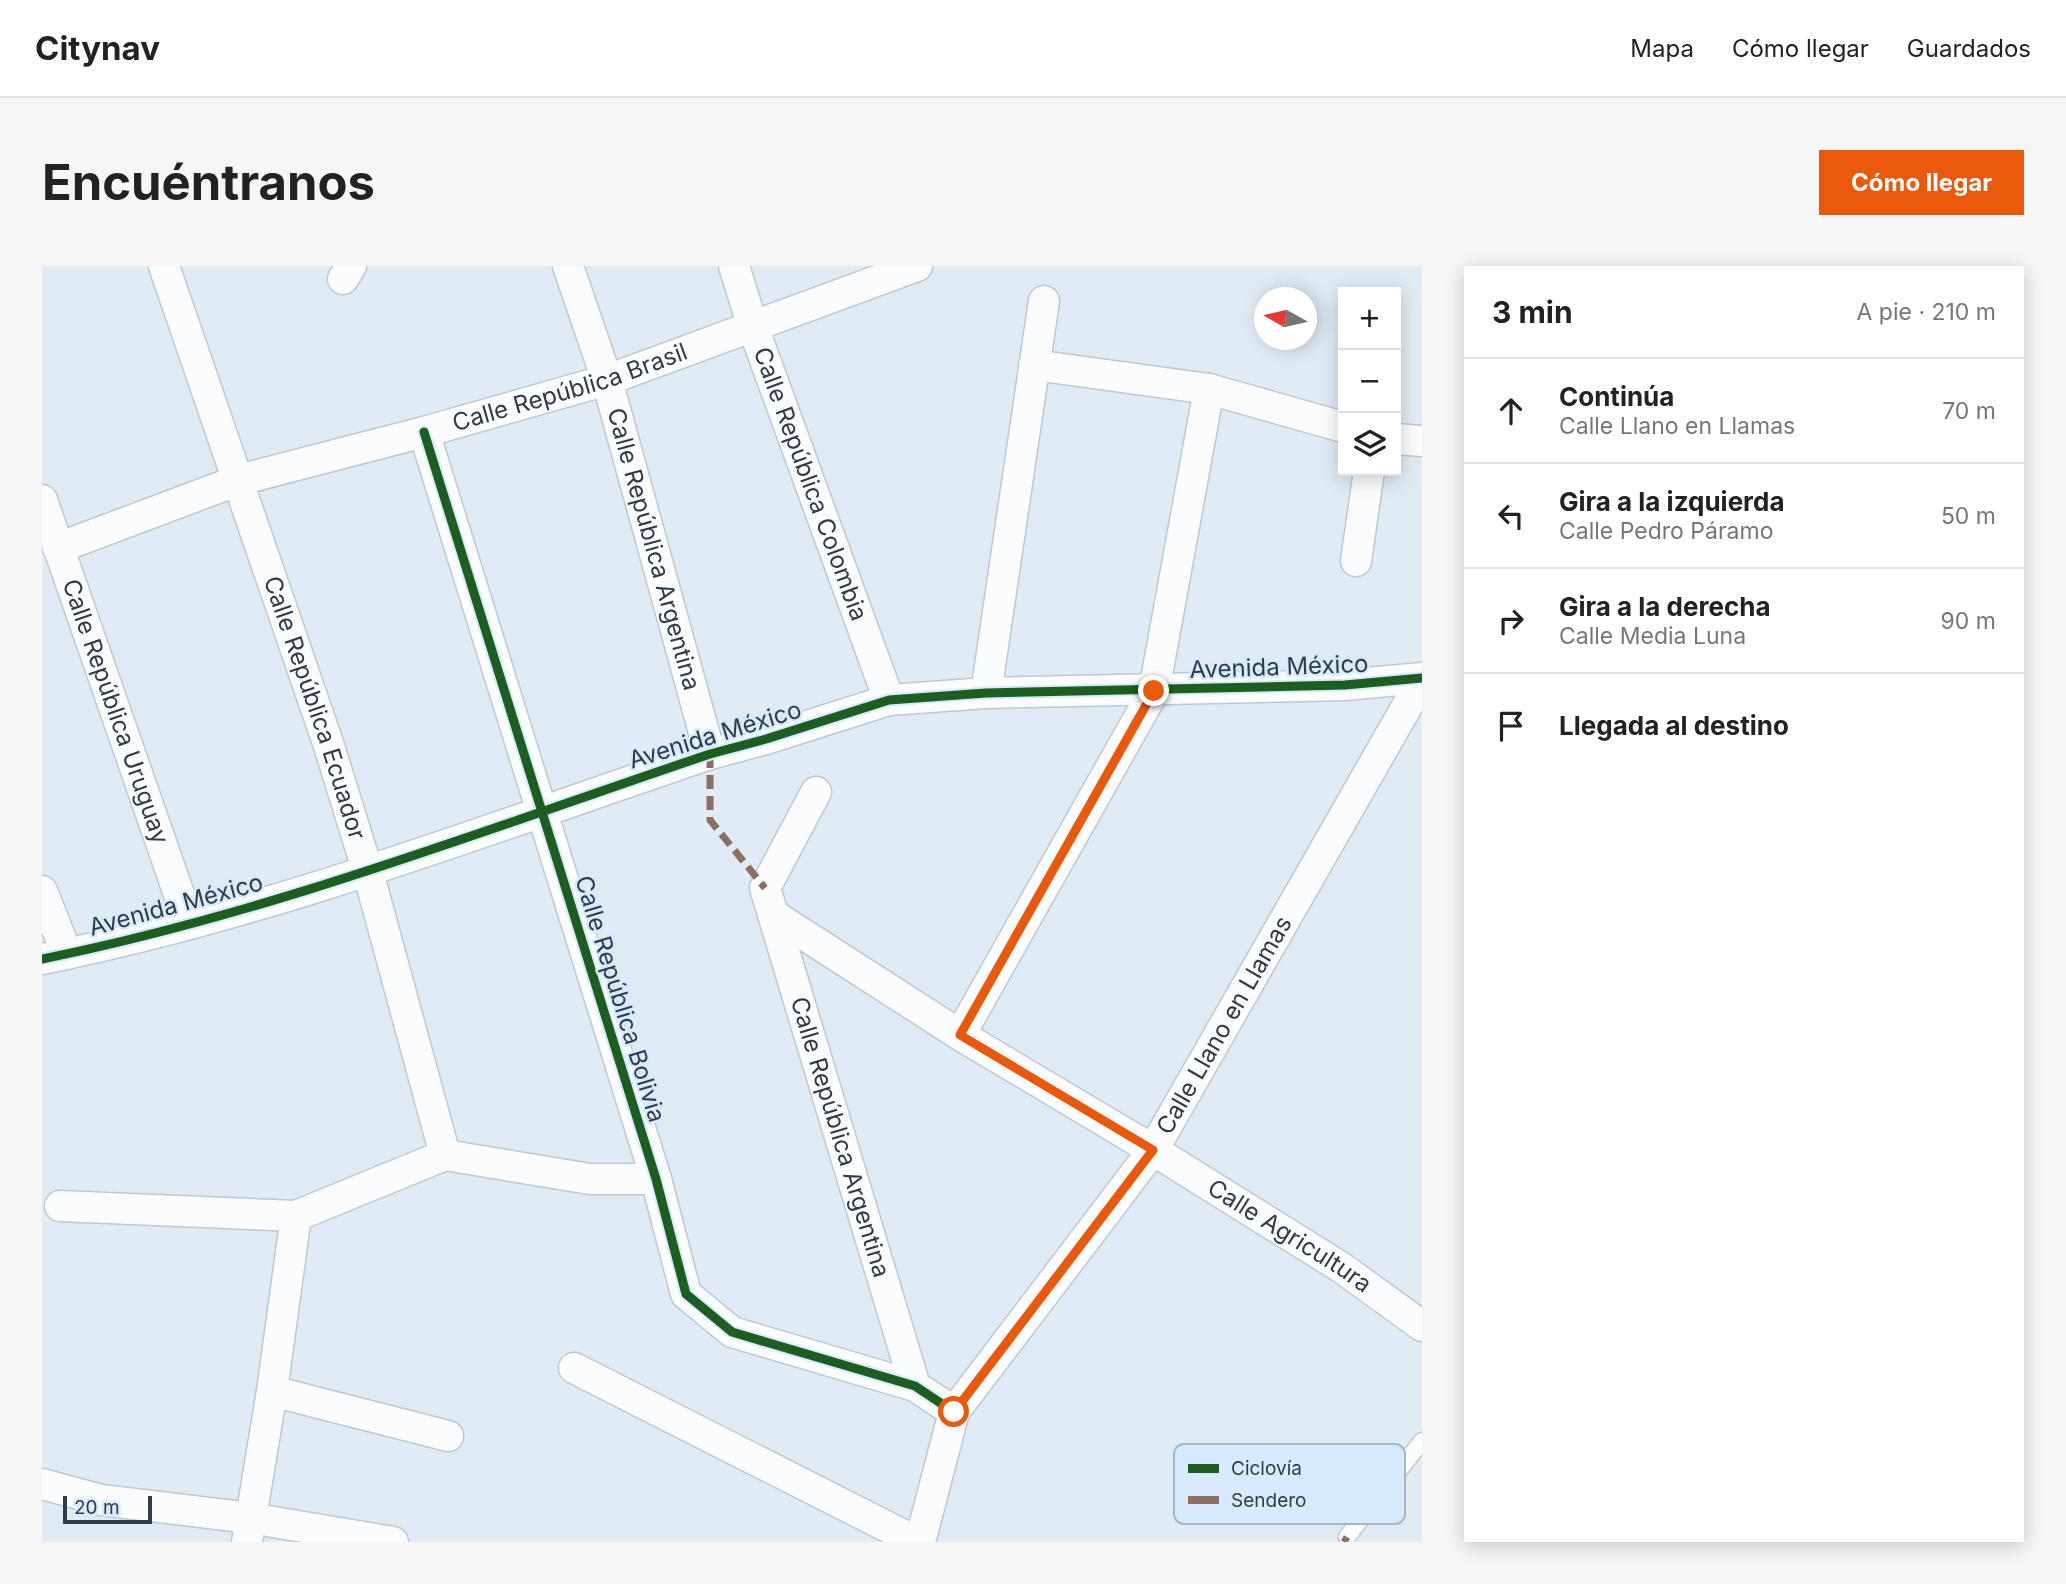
<!DOCTYPE html>
<html lang="es">
<meta charset="utf-8">
<style>
body{margin:0;font-family:Inter,sans-serif;background:#f6f6f6;color:#222}
.controls{position:absolute;right:21px;top:21px;display:grid;overflow:hidden;border-radius:0px;box-shadow:0 4px 18px #0003}
.controls button{width:63px;height:63px;display:grid;place-items:center;padding:0;border:0;border-bottom:2px solid #e0e0e0;background:#fff;color:#222;font:35px sans-serif}
.compass{position:absolute;left:1212px;top:21px;width:63px;height:63px;border-radius:50%;background:#fff;box-shadow:0 4px 18px #0003;rotate:278deg}
.scale{position:absolute;left:21px;bottom:18px;width:89px;box-sizing:border-box;padding-left:7px;border:4px solid #2f3b48;border-top:0;font-size:19px;line-height:24px;white-space:nowrap;color:#2f3b48;-webkit-text-stroke:5px #d8eafe;paint-order:stroke}
.stop{position:absolute;width:21px;height:21px;margin:-16px;border:5px solid #ea580c;border-radius:50%;background:#fff}
.stop.end{background:#ea580c;border-color:#fff;box-shadow:0 2px 7px #0008}
.list{margin:0;padding:0;list-style:none}
h2{display:flex;justify-content:space-between;align-items:center;height:91px;margin:0;padding:0 28px;font-size:30px}
h2 small{font-size:23px;font-weight:400;color:#767676}
.list li{display:grid;grid-template-columns:46px 1fr auto;gap:21px;align-items:center;box-sizing:border-box;height:105px;padding:0 28px;border-top:2px solid #e0e0e0}
.list b{display:block;font-size:26px;white-space:nowrap}
.list p{margin:0;font-size:23px;white-space:nowrap;color:#767676}
.list em{font-size:23px;font-style:normal;color:#767676}
.icon{flex:none;width:38px;height:38px;fill:none;stroke:currentColor;stroke-width:2;stroke-linecap:round;stroke-linejoin:round}
.map{position:relative;flex:none;width:1380px;height:1276px;overflow:hidden;border-radius:0px}
header{display:flex;align-items:center;gap:42px;box-sizing:border-box;height:98px;padding:0 35px;background:#fff;border-bottom:2px solid #e0e0e0}
header strong{font-size:33px}
nav{display:flex;gap:38px;margin-inline-start:auto;font-size:24px}
.intro{display:flex;align-items:center;justify-content:space-between;box-sizing:border-box;height:168px;padding:0 42px}
h1{margin:0;font-size:49px}
.button{padding:18px 32px;border-radius:0px;background:#ea580c;color:#fff;font-size:24px;font-weight:700}
main{display:flex;gap:42px;padding:0 42px}
aside{flex:1;background:#fff;border-radius:0px;box-shadow:0 4px 18px #0003}
.map>svg:first-child{display:block}
.lines{fill:none;stroke-linecap:round;stroke-linejoin:round}
.service-casing{stroke:#bdc8d3;stroke-width:19}
.minor-casing{stroke:#bdc8d3;stroke-width:33}
.service{stroke:#fafcfe;stroke-width:16}
.minor{stroke:#fafcfe;stroke-width:30}
.quiet{stroke:#8d6e63;stroke-width:7;stroke-dasharray:14 7;stroke-linecap:butt}
.cycleway-casing{stroke:#d8eafe;stroke-width:13}
.cycleway{stroke:#1b5e20;stroke-width:9}
.route{stroke:#ea580c;stroke-width:9}
.labels{text-anchor:middle;stroke-width:5;stroke-linejoin:round;paint-order:stroke}
.street-label{font-size:24px;fill:#2f3b48;stroke:#d8eafe}
.key{fill:#d8eafe;stroke:#a5b6c7;stroke-width:2}
.key-label{font-size:19px;fill:#2f3b48}
</style>
<header>
<strong>Citynav</strong>
<nav><a>Mapa</a><a>Cómo llegar</a><a>Guardados</a></nav>
</header>
<div class="intro"><h1>Encuéntranos</h1><a class="button">Cómo llegar</a></div>
<main>
<div class="map">
<svg width="1380" height="1276" viewBox="0 0 1380 1276">
<rect width="100%" height="100%" fill="#e0ebf6"/>
<g class="lines">
<defs>
<path id="service" d="M1305 1271 1380 1175"/>
<g id="minor">
<path id="s1" d="M122 0 287 480 326 606 403 889"/>
<path id="s2" d="M526 0 565 114 668 488"/>
<path id="s3" d="M692 0 711 61 847 434"/>
<path d="M301 13 309 0"/>
<path d="M992 99 1167 123 1301 161"/>
<path d="M382 166 614 913 644 1028 690 1066 873 1120 912 1146"/>
<path d="M1354 173 1380 175"/>
<path id="s4" d="M0 234 147 657"/>
<path id="s5" d="M16 282 197 214 382 166 565 114 875 0"/>
<path d="M1314 295 1327 205"/>
<path d="M944 427 1002 35"/>
<path id="s6" d="M774 526 723 622 873 1120"/>
<path d="M0 625 25 688"/>
<path id="s7" d="M733 650 918 769 1111 884 1300 1002 1380 1060"/>
<path d="M0 693C229 647 448 562 668 488L724 473 847 434 944 427 1303 419 1380 412"/>
<path d="M918 769 1112 425 1167 123"/>
<path d="M403 889 548 913H614"/>
<path d="M18 940 254 950 403 889"/>
<path d="M532 1102 875 1276"/>
<path d="M230 1125 406 1170"/>
<path d="M0 1218 59 1234 208 1252 351 1276"/>
<path d="M205 1276 230 1125 254 950"/>
<path id="s8" d="M878 1276 912 1146 1111 884 1380 414"/>
</g>
</defs>
<use href="#service" class="service-casing"/>
<use href="#minor" class="minor-casing"/>
<use href="#service" class="service"/>
<use href="#minor" class="minor"/>
<g class="quiet">
<path d="M668 488V554L723 622"/>
<path d="M1302 1276 1305 1271"/>
</g>
<defs>
<g id="cycleway">
<path d="M382 166 614 913 644 1028 690 1066 873 1120 912 1146"/>
<path d="M0 693C229 647 448 562 668 488L724 473 847 434 944 427 1303 419 1380 412"/>
</g>
</defs>
<use href="#cycleway" class="cycleway-casing"/>
<use href="#cycleway" class="cycleway"/>
</g>
<g class="lines">
<path class="route" d="M912 1146 1111 884 918 769 1112 425"/>
</g>
<g class="labels">
<g class="street-label">
<text dy="8" stroke="none"><textPath href="#s5" startOffset="537">Calle República Brasil</textPath></text>
<text dy="8" stroke="none"><textPath href="#s3" startOffset="231">Calle República Colombia</textPath></text>
<text dy="8" stroke="none"><textPath href="#s2" startOffset="296">Calle República Argentina</textPath></text>
<text transform="translate(1237 401) rotate(-2)" y="8">Avenida México</text>
<text dy="8" stroke="none"><textPath href="#s1" startOffset="467">Calle República Ecuador</textPath></text>
<text dy="8" stroke="none"><textPath href="#s4" startOffset="224">Calle República Uruguay</textPath></text>
<text transform="translate(673 469) rotate(-17)" y="8">Avenida México</text>
<text transform="translate(134 639) rotate(-15)" y="8">Avenida México</text>
<text transform="translate(578 733) rotate(73)" y="8">Calle República Bolivia</text>
<text dy="8" stroke="none"><textPath href="#s8" startOffset="607">Calle Llano en Llamas</textPath></text>
<text dy="8" stroke="none"><textPath href="#s6" startOffset="369">Calle República Argentina</textPath></text>
<text dy="8" stroke="none"><textPath href="#s7" startOffset="606">Calle Agricultura</textPath></text>
</g>
</g>
<rect x="1132" y="1178" width="231" height="80" rx="10" class="key"/>
<rect x="1146" y="1198" width="31" height="9" fill="#1b5e20"/>
<rect x="1146" y="1230" width="31" height="8" fill="#8d6e63"/>
<g class="key-label">
<text x="1189" y="1209">Ciclovía</text>
<text x="1189" y="1241">Sendero</text>
</g>
</svg>
<div class="controls">
<button>+</button>
<button>−</button>
<button><svg class="icon" aria-label="layers" viewBox="0 0 24 24"><path d="M12 4l9 5-9 5-9-5zM3 14l9 5 9-5"/></svg></button>
</div>
<svg class="compass" viewBox="-18 -18 36 36"><path d="M0-13l5 13h-10z" fill="#e53935"/><path d="M0 13l5-13h-10z" fill="#767676"/></svg>
<div class="scale">20 m</div>
<div class="stop" style="left:912px;top:1146px"></div>
<div class="stop end" style="left:1112px;top:425px"></div>
</div>
<aside>
<h2>3 min<small>A pie · 210 m</small></h2>
<ul class="list">
<li><svg class="icon" aria-label="ahead" viewBox="0 0 24 24"><path d="M12 20V5M6 11l6-6 6 6"/></svg><div><b>Continúa</b><p>Calle Llano en Llamas</p></div><em>70 m</em></li>
<li><svg class="icon" aria-label="left" viewBox="0 0 24 24"><path d="M17 20v-9H6M10 6l-5 5 5 5"/></svg><div><b>Gira a la izquierda</b><p>Calle Pedro Páramo</p></div><em>50 m</em></li>
<li><svg class="icon" aria-label="right" viewBox="0 0 24 24"><path d="M7 20v-9h11M14 6l5 5-5 5"/></svg><div><b>Gira a la derecha</b><p>Calle Media Luna</p></div><em>90 m</em></li>
<li><svg class="icon" aria-label="arrive" viewBox="0 0 24 24"><path d="M6 21V4h12l-3 4 3 4H6"/></svg><div><b>Llegada al destino</b></div></li>
</ul>
</aside>
</main>
